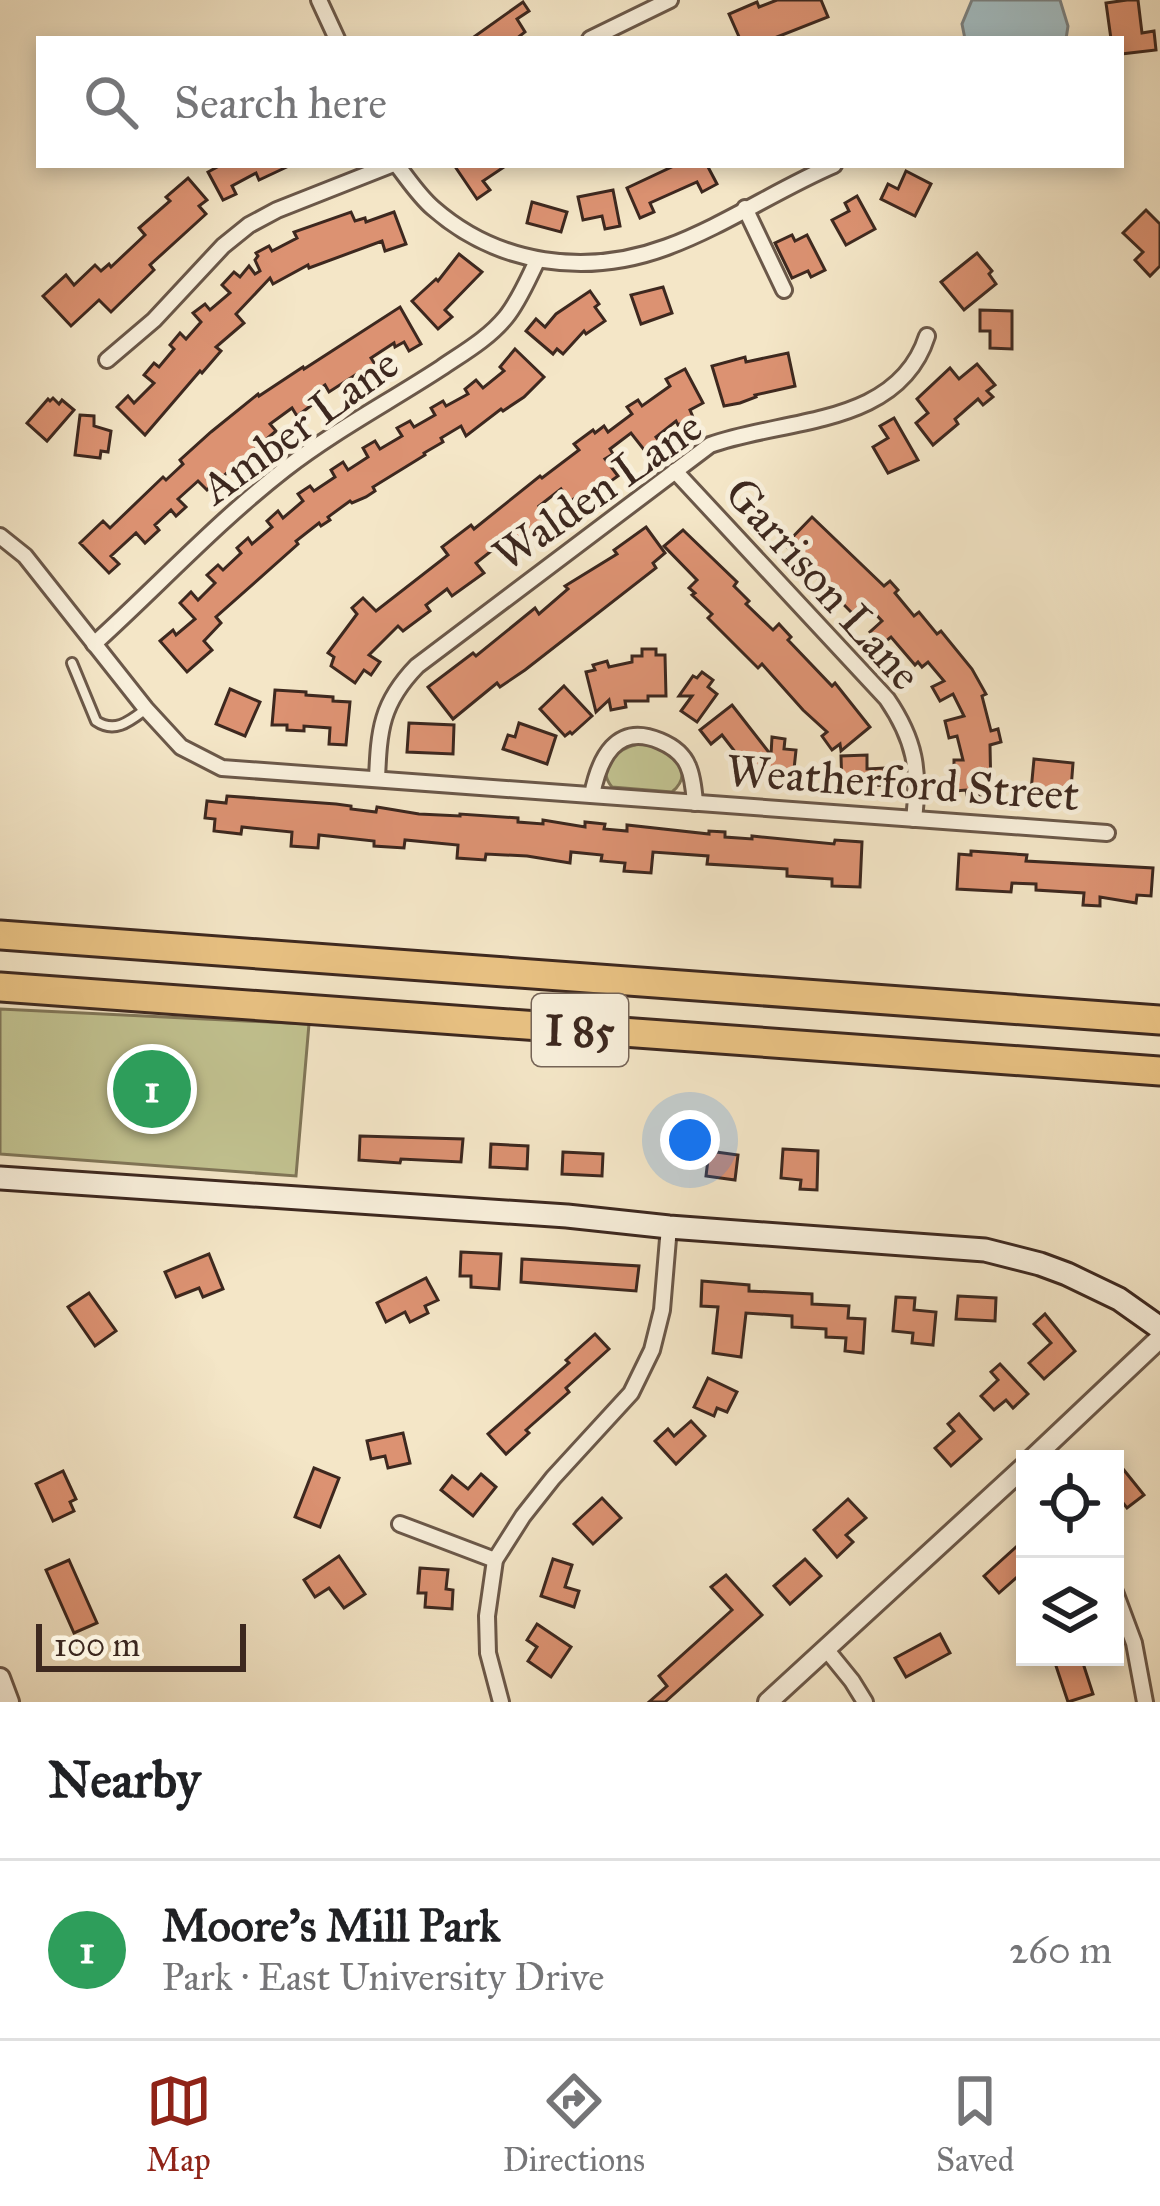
<!DOCTYPE html>
<meta charset="utf-8">
<style>
body{margin:0;font-family:"IM FELL Great Primer",serif;background:#f2f2f2;color:#202124}
.controls{position:absolute;right:36px;bottom:36px;display:grid;overflow:hidden;border-radius:0px;box-shadow:0 6px 18px #0003}
.controls button{width:108px;height:108px;display:grid;place-items:center;padding:0;border:0;border-bottom:3px solid #e0e0e0;background:#fff;color:#202124;font:60px sans-serif}
.scale{position:absolute;left:36px;bottom:30px;width:210px;box-sizing:border-box;padding-left:12px;border:6px solid #3d281f;border-top:0;font-size:33px;line-height:42px;white-space:nowrap;color:#3d281f;-webkit-text-stroke:9px #f8efdb;paint-order:stroke}
.you{position:absolute;left:690px;top:1140px;width:42px;height:42px;margin:-30px;border:9px solid #fff;border-radius:50%;background:#1a73e8;box-shadow:0 0 0 18px #1a73e833}
.badge{display:grid;place-items:center;width:78px;height:78px;border-radius:50%;background:#8f2418;color:#fff;font-size:39px;font-weight:700}
.pin{position:absolute;translate:-50% -50%;border:6px solid #fff;box-shadow:0 3px 12px #0006}
.list{margin:0;padding:0;list-style:none}
h2{display:flex;justify-content:space-between;align-items:center;height:156px;margin:0;padding:0 48px;font-size:51px}
h2 small{font-size:39px;font-weight:400;color:#757577}
.list li{display:grid;grid-template-columns:78px 1fr auto;gap:36px;align-items:center;box-sizing:border-box;height:180px;padding:0 48px;border-top:3px solid #e0e0e0}
.list b{display:block;font-size:45px;white-space:nowrap}
.list p{margin:0;font-size:39px;white-space:nowrap;color:#757577}
.list em{font-size:39px;font-style:normal;color:#757577}
.icon{flex:none;width:66px;height:66px;fill:none;stroke:currentColor;stroke-width:2;stroke-linecap:round;stroke-linejoin:round}
.map{position:relative;flex:none;width:1160px;height:1702px;overflow:hidden}
.search{position:absolute;background:#fff;box-shadow:0 6px 18px #0003;left:36px;right:36px;top:36px;height:132px;display:flex;align-items:center;gap:30px;box-sizing:border-box;padding:0 42px;border-radius:0px;color:#757577;font-size:45px}
.sheet{height:336px;background:#fff}
nav{display:flex;justify-content:space-around;align-items:center;box-sizing:border-box;height:168px;border-top:3px solid #e0e0e0;background:#fff;font-size:33px;color:#757577}
nav a{display:grid;justify-items:center;gap:6px}
nav .on{color:#8f2418}
.map>svg:first-child{display:block}
.green{fill:#c2c391;stroke:#807658;stroke-width:3}
.water{fill:#a2bcc1;stroke:#7a8180;stroke-width:3}
.building{fill:#dc9272;stroke:#3d281f;stroke-width:3}
.lines{fill:none;stroke-linecap:round;stroke-linejoin:round}
.service-casing{stroke:#6b5849;stroke-width:14}
.minor-casing{stroke:#6b5849;stroke-width:20}
.tertiary-casing{stroke:#6b5849;stroke-width:24}
.secondary-casing{stroke:#3d281f;stroke-width:27}
.motorway-casing{stroke:#3d281f;stroke-width:33}
.service{stroke:#f8efdb;stroke-width:8}
.minor{stroke:#f8efdb;stroke-width:14}
.tertiary{stroke:#f8efdb;stroke-width:18}
.secondary{stroke:#f8efdb;stroke-width:21}
.motorway{stroke:#eac384;stroke-width:27}
.labels{text-anchor:middle;stroke-width:10;stroke-linejoin:round;paint-order:stroke}
.shield{fill:#f8efdb;stroke:#756457;stroke-width:3}
.shield-label{font-size:42px;font-weight:bold;fill:#3d281f}
.street-label{font-size:45px;fill:#3d281f;stroke:#f8efdb}
</style>
<div class="map">
<svg width="1160" height="1702" viewBox="0 0 1160 1702">
<rect width="100%" height="100%" fill="#f4e6c7"/>
<filter id="stains"><feTurbulence type="fractalNoise" baseFrequency=".00167" numOctaves="4"/><feColorMatrix values="0 0 0 0 .2 0 0 0 0 .09 0 0 0 0 .02 0 0 0 .5 -.17"/></filter>
<radialGradient id="worn" r=".72"><stop offset=".6" stop-color="#630" stop-opacity="0"/><stop offset="1" stop-color="#630" stop-opacity=".3"/></radialGradient>
<g class="green">
<path d="M638 744C663 744 700 769 672 792L612 787C595 767 617 749 638 744Z"/>
<path d="M0 1009 309 1024 296 1176 0 1154Z"/>
</g>
<path class="water" d="M972 0H1060L1068 26 1066 39H965L962 24Z"/>
<g class="building">
<path d="M777 0H821L828 17 772 39H740L729 14 757 2 759 7Z"/>
<path d="M1127 0H1138L1142 33 1154 31 1156 50 1121 54V39H1111L1106 3Z"/>
<path d="M523 2 529 11 517 19 525 32 516 39H471Z"/>
<path d="M221 165H291L259 180 256 173 232 186 236 194 223 200 208 172Z"/>
<path d="M454 165H507L483 181 490 190 477 199Z"/>
<path d="M676 165H707L717 184 702 192 697 182 650 203 654 212 640 218 627 188Z"/>
<path d="M906 171 931 184 915 216 881 199 888 184 898 189Z"/>
<path d="M188 178 207 200 199 206 206 214 150 265 154 270 111 312 99 300 71 326 43 296 66 275 74 285 95 265 101 271 109 264 111 267 145 235 139 228 170 201 166 197Z"/>
<path d="M613 190 620 226 605 229 602 216 583 220 578 197Z"/>
<path d="M857 196 875 229 846 245 832 220 849 211 845 203Z"/>
<path d="M532 202 567 212 561 232 527 223Z"/>
<path d="M1146 210 1160 224V266L1150 276 1135 260 1143 252 1123 233Z"/>
<path d="M351 212 355 221 365 218 366 222 394 212 406 244 385 251 382 241 309 268 308 265 273 284 270 278 236 314 244 323 216 347 221 351 202 373 200 371 145 435 117 407 128 396 134 403 154 383 144 375 154 363 159 367 174 349 170 345 180 333 186 339 201 322 193 313 205 304 210 310 230 293 222 285 234 272 240 277 249 266 255 274 260 271 255 260 258 256 256 253 269 246 272 251 297 238 294 232Z"/>
<path d="M792 235 795 241 807 235 825 270 811 277 808 271 792 278 775 243Z"/>
<path d="M977 253 992 271 989 274 996 284 964 310 941 282Z"/>
<path d="M459 254 482 272 445 310 452 317 438 329 412 301 436 279 438 281Z"/>
<path d="M663 287 672 313 641 324 631 295Z"/>
<path d="M590 291 599 304 595 307 605 321 586 334 584 331 563 354 557 349 553 354 526 331 536 319 545 327 556 314Z"/>
<path d="M400 307 421 344 409 351 404 342 395 347 394 343 371 358 376 366 364 373 363 370 329 392 325 385 307 398 312 405 297 416 292 408 270 424 276 431 207 490 198 481 178 499 186 507 176 516 171 510 155 525 159 530 145 543 136 533 111 556 119 564 109 573 80 543 103 521 110 528 163 477 166 480 183 464 180 460 211 432 258 394 259 396 303 367 304 369Z"/>
<path d="M980 310 1012 311V349L990 348V331H980Z"/>
<path d="M515 349 544 377 524 397 503 411 501 409 466 436 461 426 441 438 443 442 424 453 425 455 373 487 375 491 366 497 352 503 350 501 328 517 330 520 321 526 319 523 296 541 298 544 216 617 221 623 204 641 212 650 187 672 160 641 173 630 176 635 195 619 180 603 191 592 198 600 215 583 207 575 218 565 223 570 241 553 237 548 248 538 252 544 272 527 267 521 278 511 283 518 303 501 298 494 310 486 314 491 335 477 331 470 343 462 348 470 368 457 363 448 375 441 380 449 402 436 397 428 410 421 414 427 435 415 431 408 443 401 446 406 468 394 465 389 476 380 483 388 504 371 500 367Z"/>
<path d="M788 353 795 386 755 395 756 397 740 403 724 406 712 366 745 357 746 362Z"/>
<path d="M977 364 995 385 987 391 993 397 983 405 978 399 955 419 958 424 933 445 916 423 928 413 917 399 950 368 959 379Z"/>
<path d="M685 369 703 403 690 410 693 417 678 425 676 421 656 437 659 441 645 451 631 433 610 449 613 454 605 459 618 476 586 499 581 493 570 502 561 489 539 506 551 522 537 533 533 528 513 544 517 550 505 559 495 548 476 563 484 573 452 596 447 589 426 605 430 611 403 631 398 626 369 655 380 662 371 675 364 670 355 683 331 666 334 657 328 653 357 614 352 608 363 598 376 611 448 555 442 547 471 525 474 529 540 476 542 478 579 450 574 444 593 430 595 433 604 426 608 432 632 414 627 407 638 400 642 406 670 386 666 379Z"/>
<path d="M53 398 59 404 62 400 74 410 47 441 27 423 48 399 50 401Z"/>
<path d="M80 415 94 416V426L111 431 108 452 101 451 100 458 75 455Z"/>
<path d="M894 418 918 460 888 473 873 447 888 438 880 426Z"/>
<path d="M812 517 884 586 890 581 898 590 895 593 914 616 919 612 937 634 941 631 972 669 986 694 982 696 991 731 998 729 1001 742 990 745 991 795H967L966 790 954 791V760H963L957 736 949 738 945 721 964 716 953 694 940 701 932 687 944 681 928 662 922 667 918 662 915 665 891 637 881 645 870 632 882 621 865 603 853 614 785 545Z"/>
<path d="M646 527 665 553 653 563 656 568 525 670 500 687 497 683 453 719 428 687 473 653 476 656 535 608 539 614 568 589 565 586 617 554 614 550Z"/>
<path d="M683 530 737 582 734 586 749 601 746 604 773 630 779 624 791 637 788 640 832 686 835 683 870 727 841 751 840 744 832 750 822 736 827 732 803 710 762 664 758 668 708 618 712 614 692 595 695 593 689 588 697 580 664 546Z"/>
<path d="M642 649H656V655H665L666 696H648V701H625L626 707 611 710 609 700 596 712 586 672 595 670 593 665 607 661 609 667 632 662V656H642Z"/>
<path d="M702 672 713 680 708 687 717 694 697 722 681 711 692 696H679L693 676 697 678Z"/>
<path d="M564 686 592 716 572 734 570 732 565 736 540 709Z"/>
<path d="M230 689 260 702 245 736 216 724Z"/>
<path d="M275 690 306 692V695L333 697V701L350 702 346 745 329 744 330 728 304 726V731L287 730V725H272Z"/>
<path d="M732 705 771 755 772 737 785 739 784 749 796 750 793 779 738 769 739 757 722 735 711 744 700 730Z"/>
<path d="M409 723 454 725 453 754 407 752Z"/>
<path d="M519 723 556 736 547 764 503 749 508 735 515 737Z"/>
<path d="M867 755V769L884 768 885 785 842 787 841 756Z"/>
<path d="M1034 759 1073 763 1071 789 1049 788V792L1031 791Z"/>
<path d="M227 796 336 804 351 806V809L376 812 377 807 419 814 460 816V814L518 818V822L543 824V820L585 827V822L605 824 604 829 627 831V825L709 834V831L725 832V837L752 839V836L834 844 835 840 862 842 860 887 832 886V879L787 876V869L707 864 708 856 653 852 651 873 624 871 625 863 601 861 602 855 571 852 570 863 527 856 486 854 485 860 457 858 458 845 405 840 404 848 374 846V841L319 835 318 848 291 846 292 832 242 827 241 834 214 831 215 819 205 818 207 801 226 803Z"/>
<path d="M971 851 1027 855 1026 861 1153 868 1151 896 1137 895 1136 903 1100 897V906L1083 905 1084 893 1036 890V884L1012 883 1011 892 957 889 959 854 971 855Z"/>
<path d="M360 1136 463 1139 461 1162 401 1159 400 1163 359 1160Z"/>
<path d="M491 1144 528 1146 527 1169 490 1167Z"/>
<path d="M783 1149 818 1151 817 1190 800 1189 801 1180 781 1178Z"/>
<path d="M709 1151 738 1155 735 1180 706 1176Z"/>
<path d="M563 1152 603 1154 602 1176 562 1174Z"/>
<path d="M461 1252 501 1254 499 1289 471 1287V1276H460Z"/>
<path d="M209 1254 223 1289 203 1297 199 1288 176 1297 165 1272Z"/>
<path d="M522 1259 639 1266 636 1291 521 1282Z"/>
<path d="M426 1278 438 1300 425 1306 428 1313 410 1322 405 1312 386 1322 377 1303Z"/>
<path d="M702 1281 749 1285V1291L812 1294V1304L849 1306 848 1318 865 1319 863 1353 845 1351 846 1338 826 1337V1329L792 1327V1316L746 1313 741 1357 713 1353 718 1307 701 1306Z"/>
<path d="M89 1293 116 1331 95 1346 68 1307Z"/>
<path d="M958 1296 996 1298 995 1321 956 1319Z"/>
<path d="M896 1297 915 1298 914 1310 936 1312 933 1345 912 1343 913 1333 893 1331Z"/>
<path d="M1045 1314 1075 1351 1044 1379 1029 1363 1051 1343 1034 1324Z"/>
<path d="M595 1334 609 1349 566 1388 569 1392 526 1430 529 1433 506 1454 488 1434 569 1363 566 1360Z"/>
<path d="M1000 1364 1028 1394 1013 1408 1006 1400 994 1410 981 1396 998 1380 991 1372Z"/>
<path d="M708 1378 737 1392 727 1412 717 1408 714 1416 694 1407Z"/>
<path d="M959 1414 981 1439 951 1466 935 1448 954 1431 948 1424Z"/>
<path d="M691 1421 705 1436 676 1464 655 1441 668 1429 674 1436Z"/>
<path d="M403 1433 410 1463 388 1468 385 1456 371 1459 367 1441Z"/>
<path d="M1115 1459 1144 1495 1127 1508 1115 1493Z"/>
<path d="M314 1468 339 1478 320 1527 295 1517Z"/>
<path d="M63 1471 76 1499 70 1502 74 1511 53 1521 36 1484Z"/>
<path d="M481 1474 496 1487 473 1516 441 1490 452 1476 468 1489Z"/>
<path d="M602 1498 621 1518 593 1544 574 1524Z"/>
<path d="M848 1499 866 1518 846 1535 853 1542 837 1557 814 1530Z"/>
<path d="M1025 1539V1570L999 1593 984 1576Z"/>
<path d="M339 1556 365 1594 344 1608 329 1588 315 1597 304 1580Z"/>
<path d="M553 1559 572 1565 565 1587 579 1591 574 1607 541 1596Z"/>
<path d="M805 1559 821 1576 790 1604 774 1586Z"/>
<path d="M69 1560 97 1623 74 1633 46 1570Z"/>
<path d="M420 1568 448 1570 446 1589 453 1590 452 1609 425 1607 426 1593H418Z"/>
<path d="M726 1575 762 1615 665 1702H649L667 1686 659 1676 732 1610 711 1587Z"/>
<path d="M537 1624 571 1647 551 1677 528 1661 537 1647 527 1640Z"/>
<path d="M940 1634 950 1653 906 1677 895 1658Z"/>
<path d="M1062 1657H1081L1093 1694 1068 1702 1054 1660Z"/>
</g>
<g class="lines">
<defs>
<path id="service" d="M72 663 96 721C115 734 130 721 146 709"/>
<g id="minor">
<path d="M319 0 337 39"/>
<path d="M590 39 670 0"/>
<path d="M397 165C408 179 419 196 433 208 498 265 586 277 667 247 724 226 778 189 834 165"/>
<path d="M745 208 784 290"/>
<path d="M107 360 154 320 223 246 249 225 277 210 391 165"/>
<path d="M675 471 887 699C915 740 920 770 914 819"/>
<path d="M0 536 25 556 146 709 181 747 222 768 1107 833"/>
<path d="M94 644C158 586 217 522 285 469 334 431 389 402 441 368 463 353 488 339 506 317 519 301 528 279 537 261"/>
<path d="M377 779C379 730 381 703 417 666L710 445C785 418 898 427 927 336"/>
<path d="M592 795C599 759 616 722 660 741 672 746 683 754 688 766 693 777 694 791 695 803"/>
<path d="M400 1524 495 1560"/>
<path d="M1115 1592 1134 1643 1145 1702"/>
<path d="M826 1649 852 1681 865 1702"/>
<path d="M501 1702 488 1653 487 1616 495 1560 523 1516 553 1478 631 1393 652 1350 662 1310 669 1227"/>
</g>
<g id="tertiary">
<path d="M1032 1459 1160 1338"/>
<path d="M0 1678 9 1702"/>
<path d="M768 1702 1025 1466"/>
</g>
<path id="secondary" d="M0 1178 567 1216 669 1227 985 1250 1040 1264 1067 1274 1119 1299 1160 1328"/>
<g id="motorway">
<path d="M0 935 1160 1020"/>
<path d="M0 987 1160 1071"/>
</g>
</defs>
<use href="#service" class="service-casing"/>
<use href="#minor" class="minor-casing"/>
<use href="#tertiary" class="tertiary-casing"/>
<use href="#secondary" class="secondary-casing"/>
<use href="#motorway" class="motorway-casing"/>
<use href="#service" class="service"/>
<use href="#minor" class="minor"/>
<use href="#tertiary" class="tertiary"/>
<use href="#secondary" class="secondary"/>
<use href="#motorway" class="motorway"/>
</g>
<g class="labels">
<rect class="shield" x="532" y="994" width="96" height="72" rx="9"/>
<g class="shield-label">
<text x="580" y="1045">I 85</text>
</g>
<g class="street-label">
<text transform="translate(299 425) rotate(-36)" y="16">Amber Lane</text>
<text transform="translate(597 490) rotate(-35)" y="16">Walden Lane</text>
<text transform="translate(824 583) rotate(48)" y="16">Garrison Lane</text>
<text transform="translate(903 782) rotate(4)" y="16">Weatherford Street</text>
</g>
</g>
<rect width="100%" height="100%" filter="url(#stains)"/>
<rect width="100%" height="100%" fill="url(#worn)"/>
</svg>
<div class="controls">
<button><svg class="icon" aria-label="locate" viewBox="0 0 24 24"><circle cx="12" cy="12" r="6"/><path d="M12 2v4M12 18v4M2 12h4M18 12h4"/></svg></button>
<button><svg class="icon" aria-label="layers" viewBox="0 0 24 24"><path d="M12 4l9 5-9 5-9-5zM3 14l9 5 9-5"/></svg></button>
</div>
<div class="scale">100 m</div>
<div class="you"></div>
<div class="pin badge" style="left:152px;top:1089px;background:#2e9e5b">1</div>
<div class="search"><svg class="icon" aria-label="search" viewBox="0 0 24 24"><circle cx="10" cy="10" r="6"/><path d="M15 15l6 6"/></svg>Search here</div>
</div>
<section class="sheet">
<h2>Nearby<small></small></h2>
<ul class="list">
<li><span class="badge" style="background:#2e9e5b">1</span><div><b>Moore’s Mill Park</b><p>Park · East University Drive</p></div><em>260 m</em></li>
</ul>
</section>
<nav>
<a class="on"><svg class="icon" aria-label="map" viewBox="0 0 24 24"><path d="M3 6l6-2 6 2 6-2v14l-6 2-6-2-6 2zM9 4v14M15 6v14"/></svg>Map</a>
<a><svg class="icon" aria-label="directions" viewBox="0 0 24 24"><path d="M12 3l9 9-9 9-9-9zM9 14v-3h6M13 9l2 2-2 2"/></svg>Directions</a>
<a><svg class="icon" aria-label="saved" viewBox="0 0 24 24"><path d="M7 4h10v16l-5-4-5 4z"/></svg>Saved</a>
</nav>
